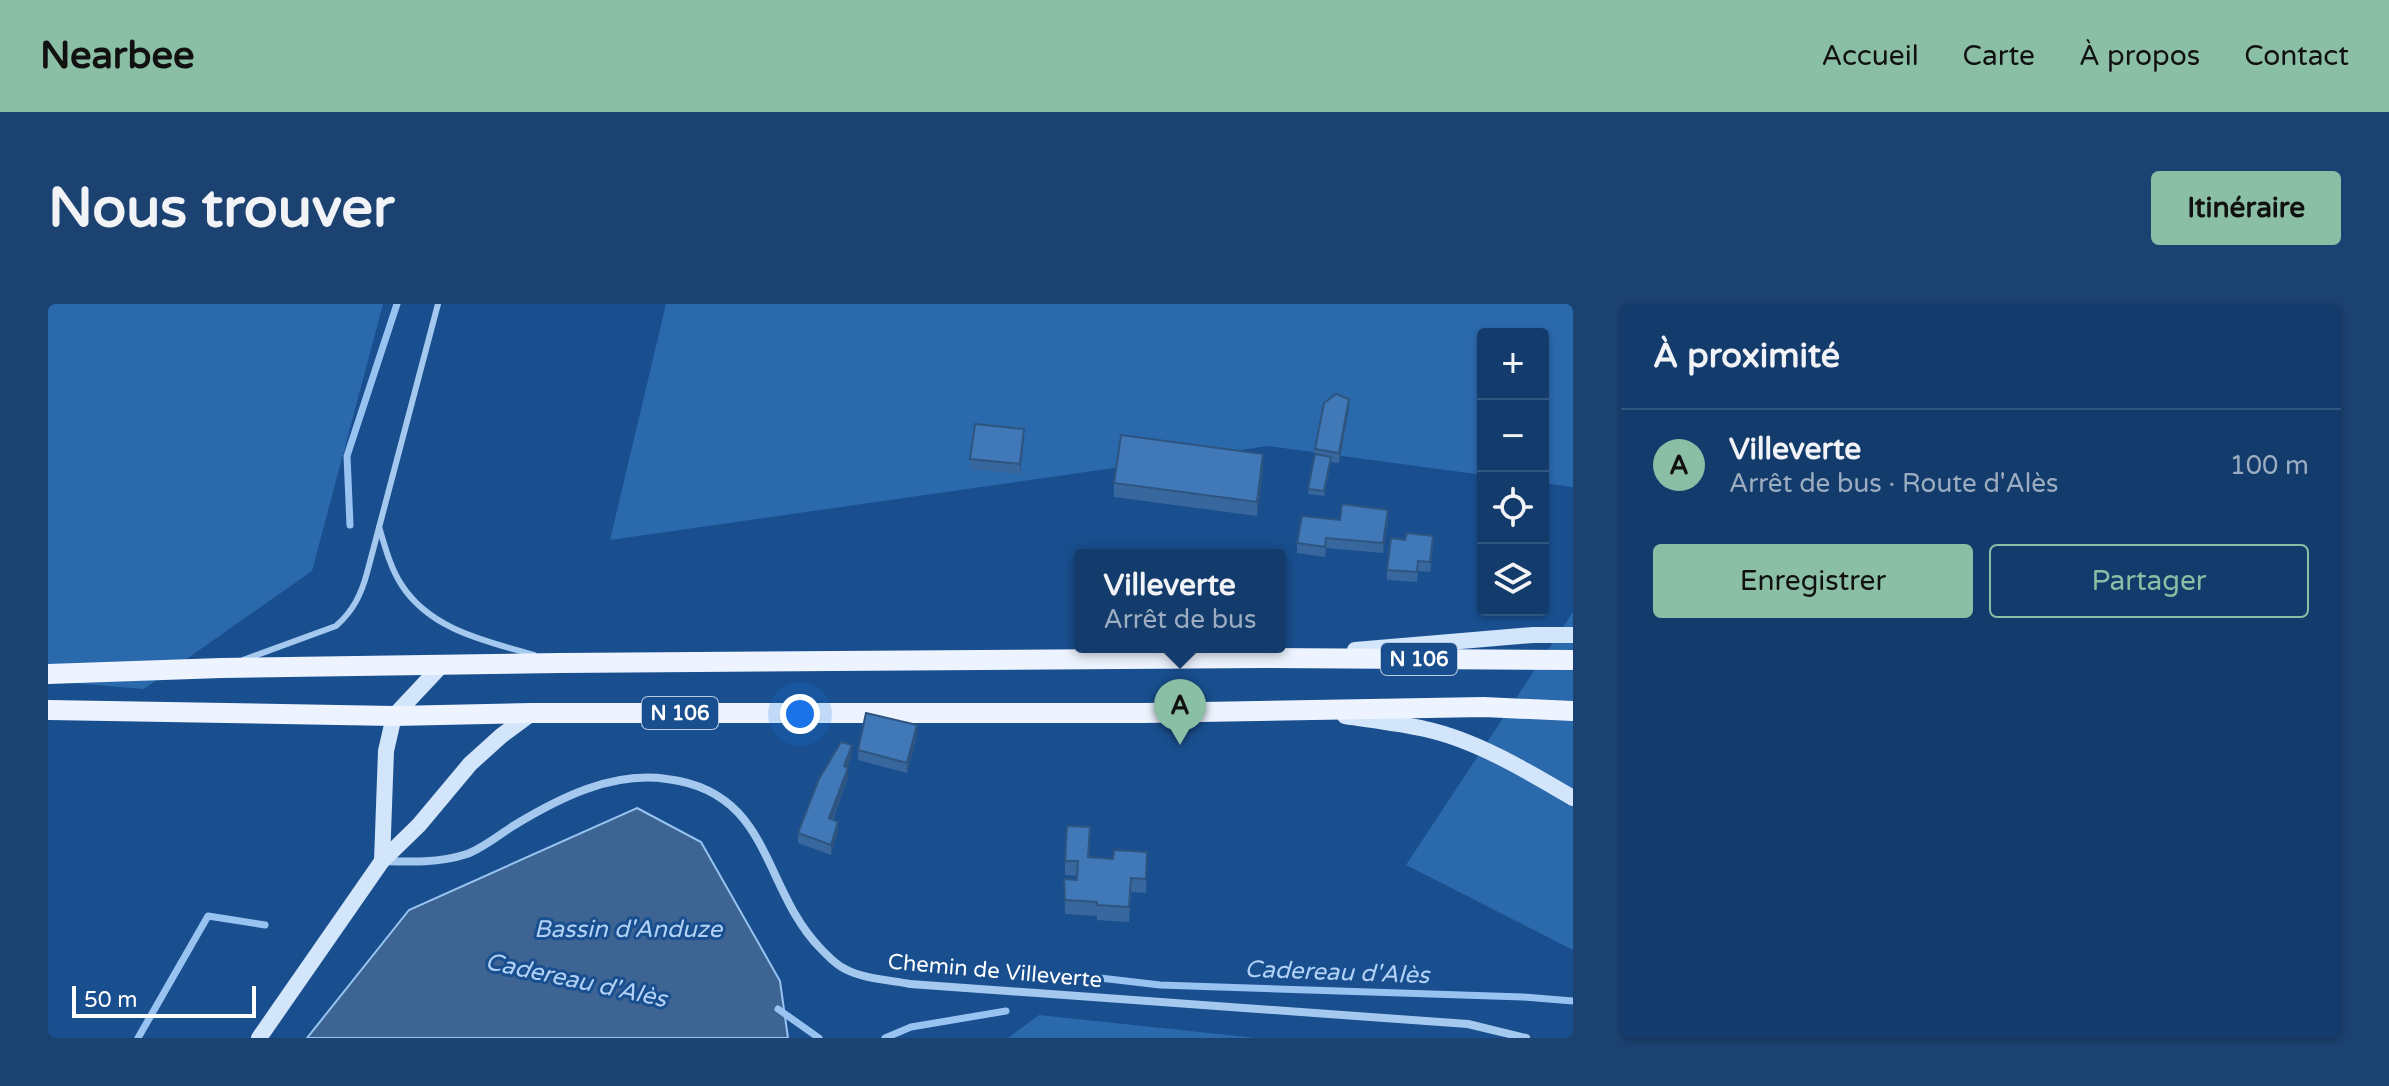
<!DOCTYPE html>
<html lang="fr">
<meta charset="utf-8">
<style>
body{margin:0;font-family:"Varela Round",sans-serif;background:#1c4271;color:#f1f3f6}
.controls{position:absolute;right:24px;top:24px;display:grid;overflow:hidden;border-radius:8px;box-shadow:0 2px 6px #0004}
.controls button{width:72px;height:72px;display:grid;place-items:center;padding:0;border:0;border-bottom:2px solid #32557e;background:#133b6b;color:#f1f3f6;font:40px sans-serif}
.scale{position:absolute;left:24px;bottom:20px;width:184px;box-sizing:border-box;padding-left:8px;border:4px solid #fff;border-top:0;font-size:22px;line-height:28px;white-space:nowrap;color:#fff;-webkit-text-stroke:6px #194f8f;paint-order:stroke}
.you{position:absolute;left:752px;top:410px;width:28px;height:28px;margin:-20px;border:6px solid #fff;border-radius:50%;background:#1a73e8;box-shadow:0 0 0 12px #1a73e833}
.badge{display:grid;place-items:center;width:52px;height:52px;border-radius:50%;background:#8abfa5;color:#111;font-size:26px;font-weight:700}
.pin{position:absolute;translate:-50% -66px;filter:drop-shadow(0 2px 4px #0008)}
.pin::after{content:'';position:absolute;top:42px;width:28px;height:24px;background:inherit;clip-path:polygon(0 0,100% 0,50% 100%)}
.popup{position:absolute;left:1026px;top:245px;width:212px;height:104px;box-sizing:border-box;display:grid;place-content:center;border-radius:8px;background:#133b6b;filter:drop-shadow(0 2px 6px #0005);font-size:26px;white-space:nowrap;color:#9dadc1}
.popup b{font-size:30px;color:#f1f3f6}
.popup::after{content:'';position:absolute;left:50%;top:100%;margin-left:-16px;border:16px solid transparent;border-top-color:#133b6b}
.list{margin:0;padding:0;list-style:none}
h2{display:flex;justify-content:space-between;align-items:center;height:104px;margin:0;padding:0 32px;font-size:34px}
h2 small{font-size:26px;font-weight:400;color:#9dadc1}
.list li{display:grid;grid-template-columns:52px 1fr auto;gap:24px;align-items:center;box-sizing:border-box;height:112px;padding:0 32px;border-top:2px solid #32557e}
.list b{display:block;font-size:30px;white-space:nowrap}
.list p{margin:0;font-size:26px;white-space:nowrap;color:#9dadc1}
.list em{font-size:26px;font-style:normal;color:#9dadc1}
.actions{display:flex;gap:16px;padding:24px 32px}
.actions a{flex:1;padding:18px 0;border:2px solid #8abfa5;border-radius:8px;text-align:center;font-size:28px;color:#8abfa5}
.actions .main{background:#8abfa5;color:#111}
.icon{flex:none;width:44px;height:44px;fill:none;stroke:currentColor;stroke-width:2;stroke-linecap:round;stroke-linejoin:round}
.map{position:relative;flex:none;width:1525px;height:734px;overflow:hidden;border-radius:8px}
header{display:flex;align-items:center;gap:48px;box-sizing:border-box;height:112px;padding:0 40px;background:#8abfa5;color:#111}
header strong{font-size:38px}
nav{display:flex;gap:44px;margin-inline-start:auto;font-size:28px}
.intro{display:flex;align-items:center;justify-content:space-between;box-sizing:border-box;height:192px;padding:0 48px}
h1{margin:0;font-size:56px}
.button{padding:20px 36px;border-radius:8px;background:#8abfa5;color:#111;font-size:28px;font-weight:700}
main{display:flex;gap:48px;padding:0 48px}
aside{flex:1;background:#133b6b;border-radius:8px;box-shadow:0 2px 6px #0004}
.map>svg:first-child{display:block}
.green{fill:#2b69ad}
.water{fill:#3d6493;stroke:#98c3f1;stroke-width:2}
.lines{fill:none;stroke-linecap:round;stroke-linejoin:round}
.stream{stroke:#98c3f1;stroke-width:7}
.lane{stroke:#a5c8ef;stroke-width:6}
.street{stroke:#a5c8ef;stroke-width:8}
.secondary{stroke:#d3e5fa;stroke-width:16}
.primary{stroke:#edf4ff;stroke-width:20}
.wall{fill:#38679d}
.shaded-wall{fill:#2e5480}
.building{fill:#4178b7;stroke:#2e5480;stroke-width:2}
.labels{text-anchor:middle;stroke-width:6;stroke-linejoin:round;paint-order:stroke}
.shield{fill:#194f8f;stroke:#bacadd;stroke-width:2}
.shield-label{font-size:20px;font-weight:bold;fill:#fff}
.street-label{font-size:22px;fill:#fff;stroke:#194f8f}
.water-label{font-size:24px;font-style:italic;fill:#b1d2f6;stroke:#194f8f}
</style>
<header>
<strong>Nearbee</strong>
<nav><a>Accueil</a><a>Carte</a><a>À propos</a><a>Contact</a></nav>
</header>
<div class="intro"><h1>Nous trouver</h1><a class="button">Itinéraire</a></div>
<main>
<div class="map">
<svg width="1525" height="734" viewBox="0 0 1525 734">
<rect width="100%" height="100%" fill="#194f8f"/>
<g class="green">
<path d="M0 0H335L264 267 96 385 0 377Z"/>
<path d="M618 0H1525V183L1495 179V30H1435V171L1220 142 562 236Z"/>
<path d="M1525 308V646L1358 561Z"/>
<path d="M991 711 1208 734H960Z"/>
</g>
<path class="water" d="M589 504 653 538 732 677 740 734H259L361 606Z"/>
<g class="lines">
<g class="stream">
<path d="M302 221 299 152 349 0"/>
<path d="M1052 674 1112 681 1475 693 1525 697"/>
<path d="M730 705 771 734"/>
<path d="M90 734 160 612 217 621"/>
<path d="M837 734 863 723 958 707"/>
</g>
<g class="lane">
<path d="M331 223C337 242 342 263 353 280 382 326 438 337 486 351"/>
<path d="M195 356 288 322C305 307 313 291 319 269L390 0"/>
</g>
<path class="street" d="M334 557C363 558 391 559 419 550 435 544 451 531 465 522 511 494 564 467 619 475 725 488 713 585 774 646 781 653 788 661 797 665 816 675 842 676 862 680L1420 720 1478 734"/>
<g class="secondary">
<path d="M1307 346 1485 331H1525"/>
<path d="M1297 412C1323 416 1351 419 1377 425 1428 436 1481 468 1525 494"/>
<path d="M334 557 338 447 346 412 393 362"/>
<path d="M211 734 334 557 371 521 422 460 453 432 484 409"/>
</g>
<g class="primary">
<path d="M0 370 173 364 512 359 1217 354 1525 356"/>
<path d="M0 406 346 412 484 409H1095L1436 403 1525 407"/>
</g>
</g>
<g class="wall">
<path d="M1301 105 1291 159 1283 158 1276 192 1260 190 1267 145Z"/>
<path d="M976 135 972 170 922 165V155Z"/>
<path d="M1215 165 1209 212 1066 193V179Z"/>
<path d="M1292 216H1340L1335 249 1278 244 1277 253 1249 249V239Z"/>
<path d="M1385 242 1382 268 1370 267 1369 278 1339 276V266Z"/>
<path d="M869 431 859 469 810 456V446Z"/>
<path d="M804 451 799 463 800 474 785 516 790 528 783 551 750 539V529Z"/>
<path d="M1042 538 1041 553 1099 562 1098 589 1083 588 1081 618 1049 616V612L1017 610 1016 575 1029 576V572L1017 571V557Z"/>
</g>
<g class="shaded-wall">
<path d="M1301 95V105L1291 159V149Z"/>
<path d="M976 125V135L972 170V160Z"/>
<path d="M1215 150V165L1209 212V198Z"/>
<path d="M1340 206V216L1335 249V239Z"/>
<path d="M869 421V431L859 469V459Z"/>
<path d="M804 441V451L796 472V462Z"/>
<path d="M800 464V474L781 524V514Z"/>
<path d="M790 518V528L783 551V541Z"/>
</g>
<g class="building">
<path d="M1288 90 1301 95 1291 149 1267 145 1276 99Z"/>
<path d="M927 120 976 125 972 160 922 155Z"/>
<path d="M1073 131 1215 150 1209 198 1066 179Z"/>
<path d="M1267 150 1283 153 1276 187 1260 185Z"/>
<path d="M1294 200 1340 206 1335 239 1278 234 1277 243 1249 239 1254 212 1292 216Z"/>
<path d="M1359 229 1385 232 1382 258 1370 257 1369 268 1339 266 1343 234 1357 236Z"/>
<path d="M818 409 869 421 859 459 810 446Z"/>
<path d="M793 438 804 441 796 462 800 464 781 514 790 518 783 541 750 529 771 475Z"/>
<path d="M1019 522 1042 523 1040 553 1065 555 1066 546 1099 548 1098 575 1083 574 1081 603 1049 601V598L1017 596 1016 575 1029 576 1030 557H1017Z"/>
</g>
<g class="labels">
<g class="shield">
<rect x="1333" y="339" width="76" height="32" rx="6"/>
<rect x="594" y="393" width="76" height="32" rx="6"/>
</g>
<g class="shield-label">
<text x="1371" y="362">N 106</text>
<text x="632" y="416">N 106</text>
</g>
<g class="street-label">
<text transform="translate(947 666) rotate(5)" y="8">Chemin de Villeverte</text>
</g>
<g class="water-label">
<text x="580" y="633">Bassin d'Anduze</text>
<text transform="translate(1289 668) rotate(2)" y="8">Cadereau d'Alès</text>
<text transform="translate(528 676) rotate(12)" y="8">Cadereau d'Alès</text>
</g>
</g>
</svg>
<div class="controls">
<button>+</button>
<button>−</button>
<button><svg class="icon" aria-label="locate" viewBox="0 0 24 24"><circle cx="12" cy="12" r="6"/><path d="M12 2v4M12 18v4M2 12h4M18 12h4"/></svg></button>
<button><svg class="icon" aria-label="layers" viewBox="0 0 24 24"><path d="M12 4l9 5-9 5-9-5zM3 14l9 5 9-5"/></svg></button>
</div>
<div class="scale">50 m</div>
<div class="you"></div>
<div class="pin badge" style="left:1132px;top:441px">A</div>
<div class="popup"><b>Villeverte</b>Arrêt de bus</div>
</div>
<aside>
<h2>À proximité<small></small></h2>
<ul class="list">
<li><span class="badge">A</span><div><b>Villeverte</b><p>Arrêt de bus · Route d'Alès</p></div><em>100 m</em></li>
</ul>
<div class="actions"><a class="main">Enregistrer</a><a>Partager</a></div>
</aside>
</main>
